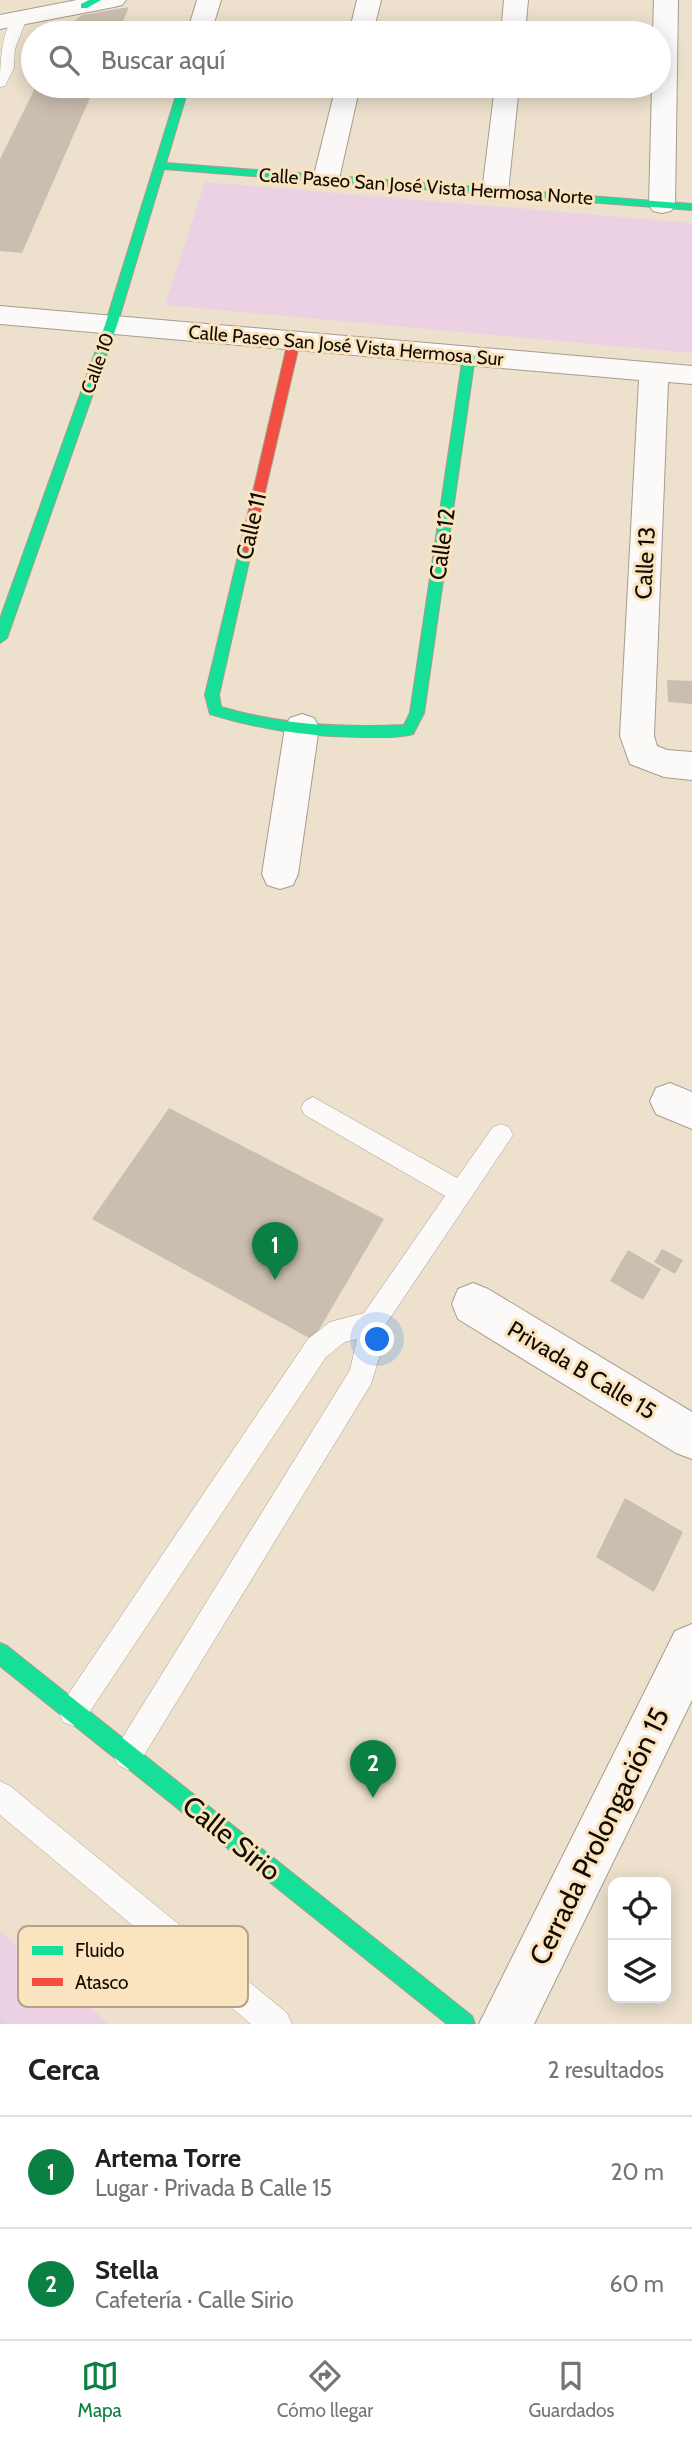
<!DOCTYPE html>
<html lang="es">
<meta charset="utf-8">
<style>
body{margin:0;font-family:Cabin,sans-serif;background:#f6f6f6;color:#202124}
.controls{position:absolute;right:21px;bottom:21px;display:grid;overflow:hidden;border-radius:14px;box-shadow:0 4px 18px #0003}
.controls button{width:63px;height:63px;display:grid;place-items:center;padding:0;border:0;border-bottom:2px solid #e0e0e0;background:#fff;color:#202124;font:35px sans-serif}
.you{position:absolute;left:378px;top:1340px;width:24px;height:24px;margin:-18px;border:5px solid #fff;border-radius:50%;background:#1a73e8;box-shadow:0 0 0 10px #1a73e833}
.badge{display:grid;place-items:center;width:46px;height:46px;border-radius:50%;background:#0b8043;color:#fff;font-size:23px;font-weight:700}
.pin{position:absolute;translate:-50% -58px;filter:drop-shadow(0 2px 4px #0008)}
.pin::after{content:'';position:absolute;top:37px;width:24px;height:21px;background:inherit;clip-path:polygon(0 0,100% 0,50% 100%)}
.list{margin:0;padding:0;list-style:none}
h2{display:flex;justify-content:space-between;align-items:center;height:91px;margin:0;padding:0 28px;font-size:30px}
h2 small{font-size:23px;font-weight:400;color:#757577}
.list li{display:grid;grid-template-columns:46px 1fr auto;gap:21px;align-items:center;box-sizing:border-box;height:112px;padding:0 28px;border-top:2px solid #e0e0e0}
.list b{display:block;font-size:26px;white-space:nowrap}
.list p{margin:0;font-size:23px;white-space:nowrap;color:#757577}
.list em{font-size:23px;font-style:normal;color:#757577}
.icon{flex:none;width:38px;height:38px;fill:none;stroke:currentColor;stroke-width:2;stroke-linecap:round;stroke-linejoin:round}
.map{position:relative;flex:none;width:692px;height:2024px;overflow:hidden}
.search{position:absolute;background:#fff;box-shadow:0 4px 18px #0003;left:21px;right:21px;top:21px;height:77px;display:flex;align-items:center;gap:18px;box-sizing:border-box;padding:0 24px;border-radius:38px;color:#757577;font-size:26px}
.sheet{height:315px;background:#fff}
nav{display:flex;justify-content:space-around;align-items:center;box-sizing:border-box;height:98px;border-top:2px solid #e0e0e0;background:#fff;font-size:19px;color:#757577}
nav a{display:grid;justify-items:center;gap:4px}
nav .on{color:#0b8043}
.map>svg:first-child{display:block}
.green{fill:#ecd1e4}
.building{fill:#cabeb0}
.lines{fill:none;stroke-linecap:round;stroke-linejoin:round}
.lane-casing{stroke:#a69c8e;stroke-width:1}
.street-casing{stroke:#a69c8e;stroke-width:2}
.fast-casing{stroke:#a69c8e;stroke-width:2}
.jam-casing{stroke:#a69c8e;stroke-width:2}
.path{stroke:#dbd8d2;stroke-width:5;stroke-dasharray:6 6;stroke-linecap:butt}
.lane{fill:#fcfaf8;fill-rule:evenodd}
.street{fill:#fcfaf8;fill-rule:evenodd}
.fast{fill:#16e098;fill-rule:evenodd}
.jam{fill:#f24e42;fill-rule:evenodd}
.labels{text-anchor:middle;stroke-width:6;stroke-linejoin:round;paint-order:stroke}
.far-street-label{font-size:19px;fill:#130b02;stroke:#fae4c0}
.street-label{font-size:23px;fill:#130b02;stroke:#fae4c0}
.near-street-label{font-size:28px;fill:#130b02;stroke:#fae4c0}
.key{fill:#fae4c0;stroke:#b5a387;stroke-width:2}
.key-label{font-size:19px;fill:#130b02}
</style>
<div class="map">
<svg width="692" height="2024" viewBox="0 0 692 2024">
<rect width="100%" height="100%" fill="#ede0cd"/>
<g class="green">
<path d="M205 182 692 223V353L165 305Z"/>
<path d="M0 1931 109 2024H0Z"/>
</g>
<g class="building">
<path d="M129 7 118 33H63L66 27 82 15Z"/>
<path d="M36 86H95L22 253 0 251V159Z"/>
<path d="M667 680 692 681V704L668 702Z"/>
<path d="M169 1108 384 1219 313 1340 92 1219Z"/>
<path d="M662 1249 683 1260 675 1274 654 1262Z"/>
<path d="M628 1250 661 1269 643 1300 610 1281Z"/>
<path d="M625 1498 683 1532 654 1592 596 1557Z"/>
</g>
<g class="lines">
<defs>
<g id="lane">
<path d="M20 14 27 18 15 49 14 68 5 86 0 87C0 70 0 20 20 14Z"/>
<path d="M313 1097 457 1178 493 1127 501 1124 509 1127 513 1135 384 1327 382 1349 371 1384 138 1765 128 1770 118 1765 113 1755 118 1745 350 1370 357 1339 345 1342 326 1357 83 1722 73 1726 63 1722 59 1712 63 1702 308 1339 330 1322 364 1313 445 1196 305 1115 301 1108 305 1101Z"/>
<path d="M0 1781 10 1786 287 2013 292 2024H251L0 1815Z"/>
</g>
<g id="street">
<path d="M77 0H126L122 5 114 7 0 29V15Z"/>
<path d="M197 0H221L211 33H187Z"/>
<path d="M357 0H381L373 33H349Z"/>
<path d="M504 0H528L525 33H501Z"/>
<path d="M654 0H678L675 205 671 211 662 213 653 211 649 205 652 86H659V33H653Z"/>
<path d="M336 86H360L339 179 335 185 326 187 317 185 313 179Z"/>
<path d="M495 86H519L508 192 504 198 495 200 486 198 482 192Z"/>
<path d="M0 306 692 366V384L668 382 654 736 657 746 667 750 692 752V780L664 777 630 764 620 736 639 380 0 324Z"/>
<path d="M302 714 314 718 319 727 298 874 293 885 280 889 267 885 262 874 285 727 290 718Z"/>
<path d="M670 1083 692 1092V1129L656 1114 650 1101 656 1088Z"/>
<path d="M473 1283 488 1289 692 1412V1459L676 1453 458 1319 452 1304 458 1289Z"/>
<path d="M692 1624V1700L534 2024H479L675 1631Z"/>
</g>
<g id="fast">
<path d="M89 0H101L87 8H81V4Z"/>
<path d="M179 86H189L166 163 692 204V210L164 169 117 325 7 638 0 643V619L105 325Z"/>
<path d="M469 352 475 356 424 713 413 734C400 738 384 737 370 737 315 738 262 730 210 714L205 695 240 548 246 543 252 548 219 695 221 707C281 725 342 728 404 725L410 713 463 356Z"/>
<path d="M0 1643 7 1646 472 2016 475 2024H447L0 1666Z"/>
</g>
<path id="jam" d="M294 337 300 341 252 548 246 553 240 548 288 341Z"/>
</defs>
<use href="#lane" class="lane-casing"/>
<use href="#street" class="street-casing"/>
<use href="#fast" class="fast-casing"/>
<use href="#jam" class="jam-casing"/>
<path class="path" d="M0 2020 5 2024"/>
<use href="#lane" class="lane"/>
<use href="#street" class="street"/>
<use href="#fast" class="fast"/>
<use href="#jam" class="jam"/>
</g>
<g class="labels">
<g class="far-street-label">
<text transform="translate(426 186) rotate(4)" y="7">Calle Paseo San José Vista Hermosa Norte</text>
<text transform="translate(346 345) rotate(5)" y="7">Calle Paseo San José Vista Hermosa Sur</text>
<text transform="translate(97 363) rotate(-70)" y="7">Calle 10</text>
</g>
<g class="street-label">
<text transform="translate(251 526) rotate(-77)" y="8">Calle 11</text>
<text transform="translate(442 544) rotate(-82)" y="8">Calle 12</text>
<text transform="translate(645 563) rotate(-87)" y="8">Calle 13</text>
<text transform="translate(582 1370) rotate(31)" y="8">Privada B Calle 15</text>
</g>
<g class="near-street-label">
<text transform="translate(599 1836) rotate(-64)" y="10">Cerrada Prolongación 15</text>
<text transform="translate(232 1838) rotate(39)" y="10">Calle Sirio</text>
</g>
</g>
<rect x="18" y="1926" width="230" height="81" rx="10" class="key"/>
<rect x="32" y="1946" width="31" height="9" fill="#16e098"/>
<rect x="32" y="1978" width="31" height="8" fill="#f24e42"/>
<g class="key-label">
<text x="75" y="1957">Fluido</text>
<text x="75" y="1989">Atasco</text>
</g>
</svg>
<div class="controls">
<button><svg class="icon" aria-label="locate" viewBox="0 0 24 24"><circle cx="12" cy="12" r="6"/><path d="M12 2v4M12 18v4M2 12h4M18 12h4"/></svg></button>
<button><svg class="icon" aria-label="layers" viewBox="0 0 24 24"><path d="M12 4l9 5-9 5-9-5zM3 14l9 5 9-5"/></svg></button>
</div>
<div class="you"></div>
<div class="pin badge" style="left:275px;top:1280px">1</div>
<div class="pin badge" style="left:373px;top:1798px">2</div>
<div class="search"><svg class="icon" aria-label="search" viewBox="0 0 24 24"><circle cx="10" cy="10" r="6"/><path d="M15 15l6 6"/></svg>Buscar aquí</div>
</div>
<section class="sheet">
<h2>Cerca<small>2 resultados</small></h2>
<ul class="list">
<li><span class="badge">1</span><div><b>Artema Torre</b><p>Lugar · Privada B Calle 15</p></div><em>20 m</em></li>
<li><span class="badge">2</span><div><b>Stella</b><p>Cafetería · Calle Sirio</p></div><em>60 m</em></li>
</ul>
</section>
<nav>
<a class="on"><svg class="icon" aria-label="map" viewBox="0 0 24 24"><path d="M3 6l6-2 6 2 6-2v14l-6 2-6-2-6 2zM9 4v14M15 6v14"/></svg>Mapa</a>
<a><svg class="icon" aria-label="directions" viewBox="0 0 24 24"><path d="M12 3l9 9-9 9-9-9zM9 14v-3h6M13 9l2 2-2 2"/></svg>Cómo llegar</a>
<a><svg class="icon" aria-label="saved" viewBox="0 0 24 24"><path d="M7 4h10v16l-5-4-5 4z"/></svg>Guardados</a>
</nav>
